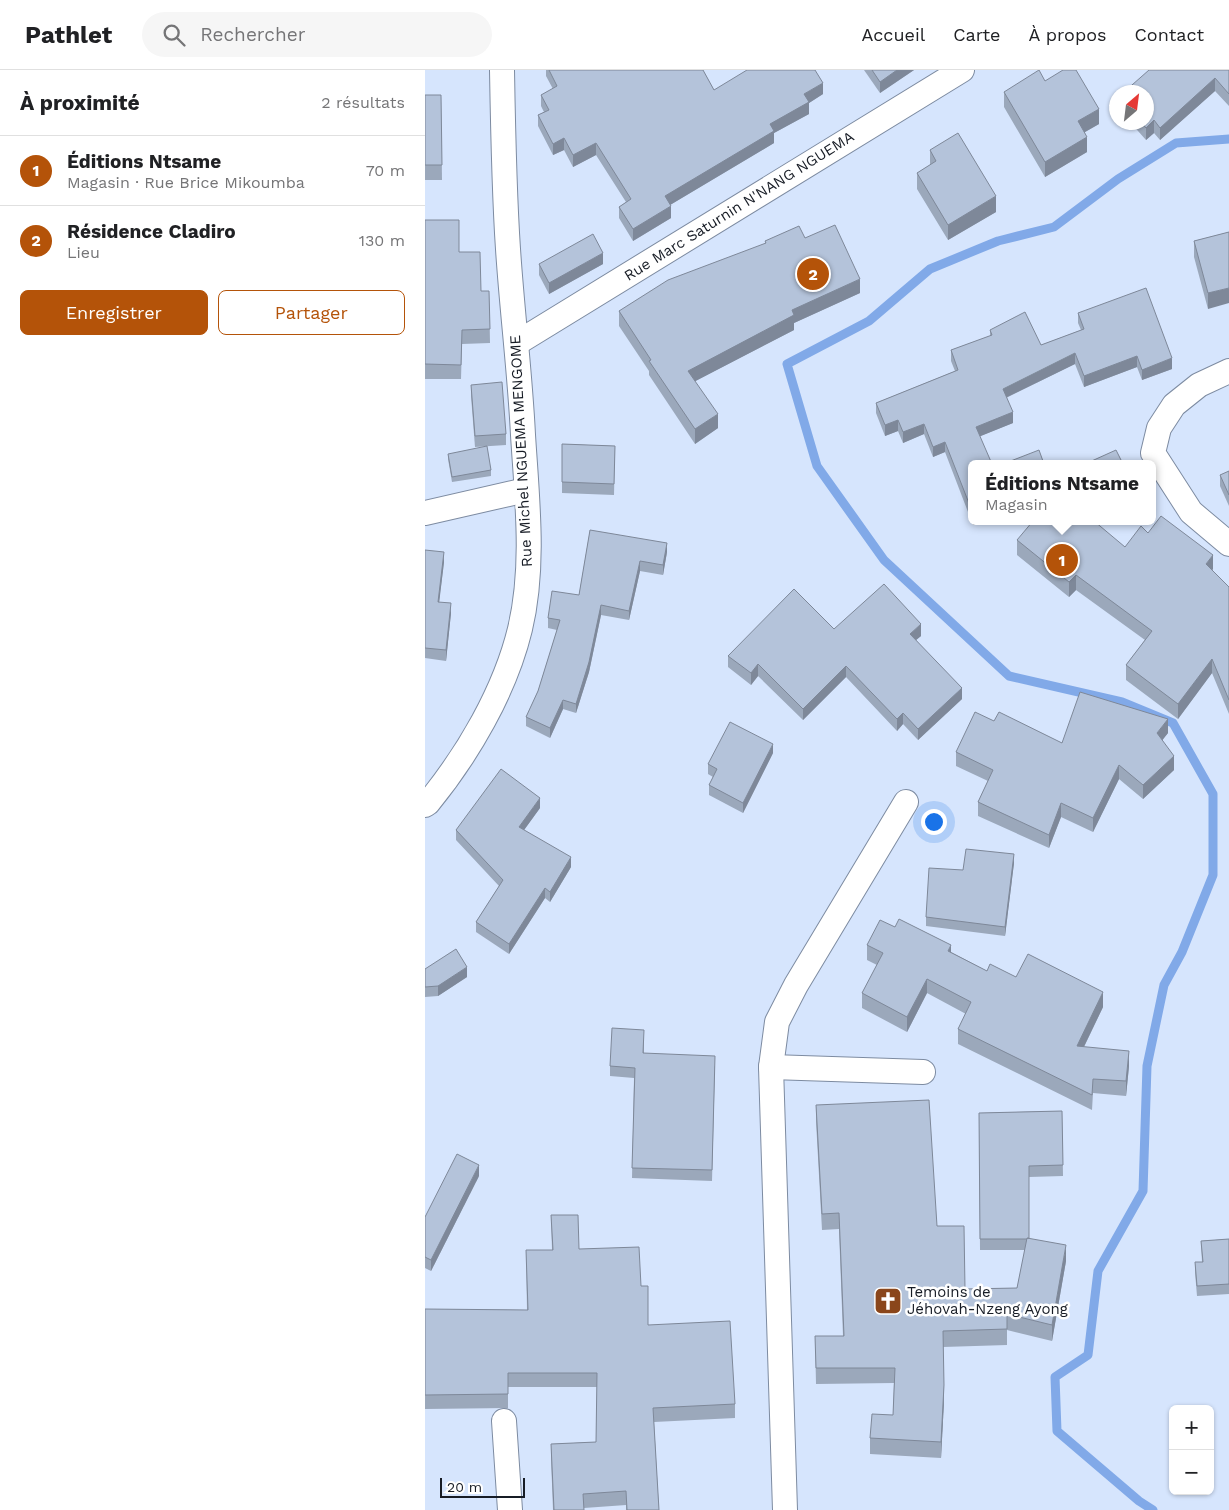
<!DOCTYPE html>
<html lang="fr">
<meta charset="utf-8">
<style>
body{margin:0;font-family:"Work Sans",sans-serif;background:#f6f6f6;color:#202124}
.controls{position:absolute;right:15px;bottom:15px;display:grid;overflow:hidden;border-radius:8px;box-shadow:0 1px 4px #0004}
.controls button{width:45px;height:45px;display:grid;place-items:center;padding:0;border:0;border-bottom:1px solid #e0e0e0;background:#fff;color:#202124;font:25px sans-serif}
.compass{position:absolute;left:684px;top:15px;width:45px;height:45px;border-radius:50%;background:#fff;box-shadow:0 1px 4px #0004;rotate:28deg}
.scale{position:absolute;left:15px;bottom:12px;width:85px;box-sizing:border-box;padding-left:5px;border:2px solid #171c25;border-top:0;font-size:14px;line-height:18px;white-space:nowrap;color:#171c25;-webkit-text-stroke:4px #fff;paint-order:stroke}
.you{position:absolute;left:508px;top:751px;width:18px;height:18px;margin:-12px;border:4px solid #fff;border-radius:50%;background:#1a73e8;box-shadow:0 0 0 8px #1a73e833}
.badge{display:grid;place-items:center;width:32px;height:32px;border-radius:50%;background:#b45309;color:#fff;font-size:16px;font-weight:700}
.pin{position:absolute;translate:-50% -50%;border:2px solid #fff;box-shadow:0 1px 5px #0006}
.popup{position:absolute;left:543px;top:390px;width:188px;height:65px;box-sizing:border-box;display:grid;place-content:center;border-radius:8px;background:#fff;filter:drop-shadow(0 1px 4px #0005);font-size:16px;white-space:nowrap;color:#757577}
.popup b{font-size:19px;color:#202124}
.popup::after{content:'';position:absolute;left:50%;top:100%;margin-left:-10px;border:10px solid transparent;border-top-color:#fff}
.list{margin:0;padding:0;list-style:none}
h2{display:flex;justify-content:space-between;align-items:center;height:65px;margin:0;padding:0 20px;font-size:21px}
h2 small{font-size:16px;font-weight:400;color:#757577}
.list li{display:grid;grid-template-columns:32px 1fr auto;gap:15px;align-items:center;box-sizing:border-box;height:70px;padding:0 20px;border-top:1px solid #e0e0e0}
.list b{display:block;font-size:19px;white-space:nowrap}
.list p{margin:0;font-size:16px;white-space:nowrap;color:#757577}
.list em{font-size:16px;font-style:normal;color:#757577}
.actions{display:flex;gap:10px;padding:15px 20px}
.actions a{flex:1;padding:11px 0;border:1px solid #b45309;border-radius:8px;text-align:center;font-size:18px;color:#b45309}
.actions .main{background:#b45309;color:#fff}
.icon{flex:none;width:28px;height:28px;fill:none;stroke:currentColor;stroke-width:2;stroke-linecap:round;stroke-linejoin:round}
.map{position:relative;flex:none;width:804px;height:1440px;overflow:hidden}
header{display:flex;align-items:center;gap:30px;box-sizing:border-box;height:70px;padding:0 25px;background:#fff;border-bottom:1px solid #e0e0e0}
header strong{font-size:24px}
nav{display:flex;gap:28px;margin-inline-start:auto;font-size:18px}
.search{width:350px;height:45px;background:#f6f6f6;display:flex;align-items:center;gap:12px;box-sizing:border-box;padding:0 18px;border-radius:28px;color:#757577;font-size:19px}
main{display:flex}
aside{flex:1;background:#fff}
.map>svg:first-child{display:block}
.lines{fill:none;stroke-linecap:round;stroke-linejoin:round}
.stream{stroke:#81a9e8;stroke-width:9}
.street-casing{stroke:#7d8ba1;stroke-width:26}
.street{stroke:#fff;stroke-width:24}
.wall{fill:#9ba8bb}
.shaded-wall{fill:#7e8899}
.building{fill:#b4c3da;stroke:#7e8899}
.labels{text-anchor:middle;stroke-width:5;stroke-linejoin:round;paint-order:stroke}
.street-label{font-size:15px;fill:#171c25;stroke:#fff}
.poi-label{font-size:15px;fill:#171c25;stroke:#fff;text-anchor:start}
</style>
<header>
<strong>Pathlet</strong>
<div class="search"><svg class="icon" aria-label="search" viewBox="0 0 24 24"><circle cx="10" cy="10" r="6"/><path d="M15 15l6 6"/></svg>Rechercher</div>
<nav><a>Accueil</a><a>Carte</a><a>À propos</a><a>Contact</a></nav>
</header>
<main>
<aside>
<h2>À proximité<small>2 résultats</small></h2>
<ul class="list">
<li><span class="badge">1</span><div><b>Éditions Ntsame</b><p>Magasin · Rue Brice Mikoumba</p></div><em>70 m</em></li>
<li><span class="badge">2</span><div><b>Résidence Cladiro</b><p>Lieu</p></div><em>130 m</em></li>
</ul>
<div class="actions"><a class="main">Enregistrer</a><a>Partager</a></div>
</aside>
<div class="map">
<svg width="804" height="1440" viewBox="0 0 804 1440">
<rect width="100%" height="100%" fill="#d6e5fd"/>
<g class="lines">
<path class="stream" d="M728 1440 714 1431 632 1361 630 1307 663 1285 673 1201 718 1121 722 996 739 915 757 882 788 805V724L748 653 697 632 584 606 459 490 392 396 362 294 444 251 505 199 573 171 629 157 693 109 751 73 804 69"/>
<defs>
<g id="street">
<path d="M92 273 537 0"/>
<path d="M804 301 774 315 749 335 734 358 728 383 766 442 804 474"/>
<path d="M0 443 101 420"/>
<path d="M0 735 3 733C43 684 80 621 95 559 110 496 102 429 98 365 95 303 87 241 83 179 79 120 78 59 77 0"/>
<path d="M346 997 498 1002"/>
<path d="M79 1351 85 1440"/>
<path d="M360 1440 346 997 352 952 371 915 481 732"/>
</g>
</defs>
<use href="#street" class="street-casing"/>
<use href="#street" class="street"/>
</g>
<g class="wall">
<path d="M121 0H278L289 20 398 24 384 33V44L349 63V73L245 135 246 148 208 171 194 148V137L201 132 171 85 148 97 139 80 128 85 113 56V45L119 42 116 36V25L128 19 121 6Z"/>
<path d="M439 0H489L455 23Z"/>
<path d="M804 0V36L790 21 735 70 729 63 721 70 705 52H722V22Z"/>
<path d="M620 11 674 54 660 62 662 82 620 107 579 37V22Z"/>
<path d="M0 25H16L17 110H0Z"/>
<path d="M505 80 571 142 523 170 492 119V103L505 95Z"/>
<path d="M0 150 34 182 56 221H64L65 273 37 274 36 309H0Z"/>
<path d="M804 162 783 239 769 187V171Z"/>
<path d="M380 168 435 223 369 253V260L270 311 293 358 270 374 224 305V301L194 256V241L340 174V171Z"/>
<path d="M114 194H178L124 224 114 205Z"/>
<path d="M653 243 747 299 717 310 712 297 659 317 650 294 581 328 588 353 555 366 547 394V451H559L548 455 520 382 508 387 499 364 478 373 473 361 460 366 451 343V333L530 301 526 291V280L565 266V260L616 275 656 260 653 253Z"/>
<path d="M46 315 81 364V375L50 377 46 326Z"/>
<path d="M137 374 190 376 189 425 137 423Z"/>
<path d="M23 384 66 400V406L27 412 23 389Z"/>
<path d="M804 401V436L795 416V405Z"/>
<path d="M165 460 242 482 238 505 215 501 204 550 176 545 164 602 151 643 138 639 125 668 101 656V647L113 621 132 560 123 558V548L154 525Z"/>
<path d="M723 463 788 499 787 500 804 517V644L787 603 753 649 701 610V595L720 570 651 520 644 527 592 485V470L700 477Z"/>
<path d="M0 480 19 492 14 532 26 543 21 591 0 588Z"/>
<path d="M409 559 496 566 491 570 537 629 493 670 478 654 472 661 421 607 378 650 333 606 326 615 303 597V586Z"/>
<path d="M569 651 637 673 743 663 737 670 749 700 718 729 694 709 668 762 636 747 624 778 553 746V732L563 711 531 696V682Z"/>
<path d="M348 683 318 743 284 725V715L288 707 283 704V694Z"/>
<path d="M115 738 99 760 146 797 125 832 120 828 84 884 51 862V852L74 816 31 770V760Z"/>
<path d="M589 793 580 866 501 856V847L538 800Z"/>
<path d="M470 857 526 882 562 901 591 907 678 937 659 977 704 996 701 1026 668 1023 667 1040 533 974V959L541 944 502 923 482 962 437 938V923L452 895 442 890V875Z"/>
<path d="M0 899 42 907 13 926 0 927Z"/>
<path d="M219 970V983L290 996 287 1111 207 1108 209 1008 185 1006V996Z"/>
<path d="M391 1035 512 1156 540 1219 592 1218 600 1180H555L554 1043 637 1041 638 1106 604 1107V1168L641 1191 627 1271 582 1260V1275L518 1277 519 1331 516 1388 445 1384V1368L468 1345 469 1313 391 1314 390 1266H418L414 1159 397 1160 391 1051Z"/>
<path d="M54 1106 6 1201 0 1198V1147Z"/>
<path d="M126 1145 154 1179 216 1216 223 1255 310 1334V1348L229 1352 234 1440H201V1435L159 1438V1440H128L126 1388V1374L171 1372 172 1317H83V1338L0 1339V1239L102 1240 101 1180H127Z"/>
<path d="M804 1169V1224L772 1226 770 1202V1192H777L776 1171Z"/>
</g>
<g class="shaded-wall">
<path d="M472 0H489L455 23V12Z"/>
<path d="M790 8V21L735 70V58Z"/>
<path d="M398 13V24L384 33V44L349 63V73L240 138V126L345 54 379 24Z"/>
<path d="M674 39V54L653 66V51Z"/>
<path d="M729 50V63L721 70V58Z"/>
<path d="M662 67V82L620 107V92Z"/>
<path d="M139 68V80L128 85V74Z"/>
<path d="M171 73V85L148 97V85Z"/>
<path d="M571 126V142L523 170V155Z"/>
<path d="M246 136V148L208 171V159Z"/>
<path d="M178 183V194L124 224V213Z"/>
<path d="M435 209V223L369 253V260L263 315V301L367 240Z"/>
<path d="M804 218V233L783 239V223Z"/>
<path d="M650 283V294L578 329V319Z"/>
<path d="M712 286V297L659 317V306Z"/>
<path d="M747 288V299L717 310V300Z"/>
<path d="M588 342V353L551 368V357Z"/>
<path d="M293 344V358L270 374V359Z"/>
<path d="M473 350V361L460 366V355Z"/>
<path d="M499 354V364L478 373V362Z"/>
<path d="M520 372V382L508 387V377Z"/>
<path d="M548 451H559L548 455Z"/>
<path d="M242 473V482L238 505V495Z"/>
<path d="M19 482V492L13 542V532Z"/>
<path d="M788 485V499L781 508V494Z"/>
<path d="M215 491V501L204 550V541Z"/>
<path d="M651 505V520L644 527V512Z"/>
<path d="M26 533V543L21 591V580Z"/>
<path d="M176 535V545L164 602 151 643V634Z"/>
<path d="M496 554V566L485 575V564Z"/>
<path d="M787 589V603L753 649V634Z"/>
<path d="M333 594V606L326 615V603Z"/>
<path d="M421 596V607L378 650V639Z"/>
<path d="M537 618V629L493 670V659Z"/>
<path d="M138 630V639L125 668V658Z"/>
<path d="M478 643V654L472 661V649Z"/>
<path d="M743 649V663L732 677V663Z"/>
<path d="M348 674V683L318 743V733Z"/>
<path d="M749 686V700L718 729V715Z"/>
<path d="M694 695V709L668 762V748Z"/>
<path d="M115 728V738L94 767V757Z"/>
<path d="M636 733V747L624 778V765Z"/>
<path d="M589 784V793L580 866V857Z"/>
<path d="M146 787V797L125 832V822Z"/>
<path d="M120 818V828L84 884V874Z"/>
<path d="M526 875V890L523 881Z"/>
<path d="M42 897V907L13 926V916Z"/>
<path d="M502 909V923L482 962V947Z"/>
<path d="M678 922V937L652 991V976Z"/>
<path d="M704 981V996L701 1026V1011Z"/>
<path d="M54 1095V1106L6 1201V1190Z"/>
<path d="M641 1175V1191L627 1271V1255Z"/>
<path d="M519 1315V1331L516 1388V1372Z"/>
</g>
<g class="building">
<path d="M124 0H278L289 20 322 0H390L398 13 379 24 384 32 345 54 349 61 240 126 246 136 208 159 194 137 206 129 171 73 148 85 139 68 128 74 113 45 124 40 116 25 132 16Z"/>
<path d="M447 0H472L455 12Z"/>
<path d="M614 0 620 11 638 0H651L674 39 653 51 662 67 620 92 579 22Z"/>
<path d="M724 0H804V24L790 8 735 58 729 50 721 58 716 52H722V22H699Z"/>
<path d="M0 25H16L17 95H0Z"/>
<path d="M533 63 571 126 523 155 492 103 511 91 505 80Z"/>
<path d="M0 150H34V182H55L56 221H64L65 259 37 260 36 295 0 294Z"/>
<path d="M410 155 435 209 367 240 369 245 263 301 293 344 270 359 224 291 226 290 194 241 243 210 341 173 340 171 374 156 380 168Z"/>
<path d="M804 162V218L783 223 769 171Z"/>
<path d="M168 164 178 183 124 213 114 194Z"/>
<path d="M721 218 747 288 717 300 712 286 659 306 650 283 578 319 588 342 551 357 567 394H547V441L520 372 508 377 499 354 478 362 473 350 460 355 451 333 533 300 526 280 567 265 565 260 600 242 616 275 659 259 653 243Z"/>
<path d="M77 312 81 364 50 366 46 315Z"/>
<path d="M137 374 190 376 189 414 137 412Z"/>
<path d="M62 376 66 400 27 407 23 384Z"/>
<path d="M614 380 619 394H578Z"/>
<path d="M691 380 698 394H660Z"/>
<path d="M804 401V425L795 405Z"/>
<path d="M736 446 788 485 781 494 804 517V630L787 589 753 634 701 595 727 561 651 505 644 512 592 470 608 451H669L700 477 716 456 723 463Z"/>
<path d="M165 460 242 473 238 495 215 491 204 541 176 535 164 592 151 634 138 630 125 658 101 647 113 621 135 550 123 548 127 521 154 525Z"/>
<path d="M0 480 19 482 13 532 26 533 21 580 0 578Z"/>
<path d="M459 514 496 554 485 564 537 618 493 659 478 643 472 649 421 596 378 639 333 594 326 603 303 586 369 519 409 559Z"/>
<path d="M655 622 743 649 732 663 749 686 718 715 694 695 668 748 636 733 624 765 553 732 568 700 531 682 550 642 569 651 574 642 637 673Z"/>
<path d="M305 652 348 674 318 733 284 715 292 699 283 694Z"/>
<path d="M76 699 115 728 94 757 146 787 125 822 120 818 84 874 51 852 78 810 31 760Z"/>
<path d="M541 779 589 784 580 857 501 847 504 798 538 800Z"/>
<path d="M474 849 526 875 523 881 562 901 565 894 591 907 603 884 678 922 652 976 704 981 701 1011 668 1009 667 1025 533 959 546 932 502 909 482 947 437 923 458 883 442 875 455 850 470 857Z"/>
<path d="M31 879 42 897 13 916 0 917V899Z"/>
<path d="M187 958 219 960 218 983 290 986 287 1100 207 1098 210 998 185 996Z"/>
<path d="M504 1030 512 1156H539L540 1219 592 1218 602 1168 641 1175 627 1255 582 1244V1259L518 1261 519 1315 516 1372 445 1368 447 1344 468 1345 470 1298H391L390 1266H419L414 1143 397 1144 391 1035Z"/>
<path d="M637 1041 638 1095 604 1096V1168H602V1169H555L554 1043Z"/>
<path d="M32 1084 54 1095 6 1190 0 1187V1147Z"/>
<path d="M126 1145H153L154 1179 214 1177 216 1216H223V1255L305 1251 310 1334 228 1338 234 1440H202L201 1421 158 1424 159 1440H129L126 1374 171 1372 172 1303H83V1324L0 1325V1239L103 1240 101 1180H128Z"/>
<path d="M804 1169V1214L772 1216 770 1192H778L776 1171Z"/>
</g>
<defs>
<symbol id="church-square" viewBox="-11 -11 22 22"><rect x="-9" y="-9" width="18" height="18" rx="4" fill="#8a461b" stroke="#fff"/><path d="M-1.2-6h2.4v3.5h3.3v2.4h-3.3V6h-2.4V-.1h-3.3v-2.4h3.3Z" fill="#fff"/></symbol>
</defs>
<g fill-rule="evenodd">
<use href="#church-square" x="447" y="1215" width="32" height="32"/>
</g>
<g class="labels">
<g class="street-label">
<text transform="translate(314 136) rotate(-32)" y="5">Rue Marc Saturnin N'NANG NGUEMA</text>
<text transform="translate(96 381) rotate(-93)" y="5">Rue Michel NGUEMA MENGOME</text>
</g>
<g class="poi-label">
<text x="482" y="1227">Temoins de<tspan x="482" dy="17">Jéhovah-Nzeng Ayong</tspan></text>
</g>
</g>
</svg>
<div class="controls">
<button>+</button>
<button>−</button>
</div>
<svg class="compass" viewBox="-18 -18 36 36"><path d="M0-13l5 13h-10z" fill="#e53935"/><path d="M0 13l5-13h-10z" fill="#757577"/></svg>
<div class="scale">20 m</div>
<div class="you"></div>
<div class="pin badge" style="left:637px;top:490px">1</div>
<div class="popup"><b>Éditions Ntsame</b>Magasin</div>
<div class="pin badge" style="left:388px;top:204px">2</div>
</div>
</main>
